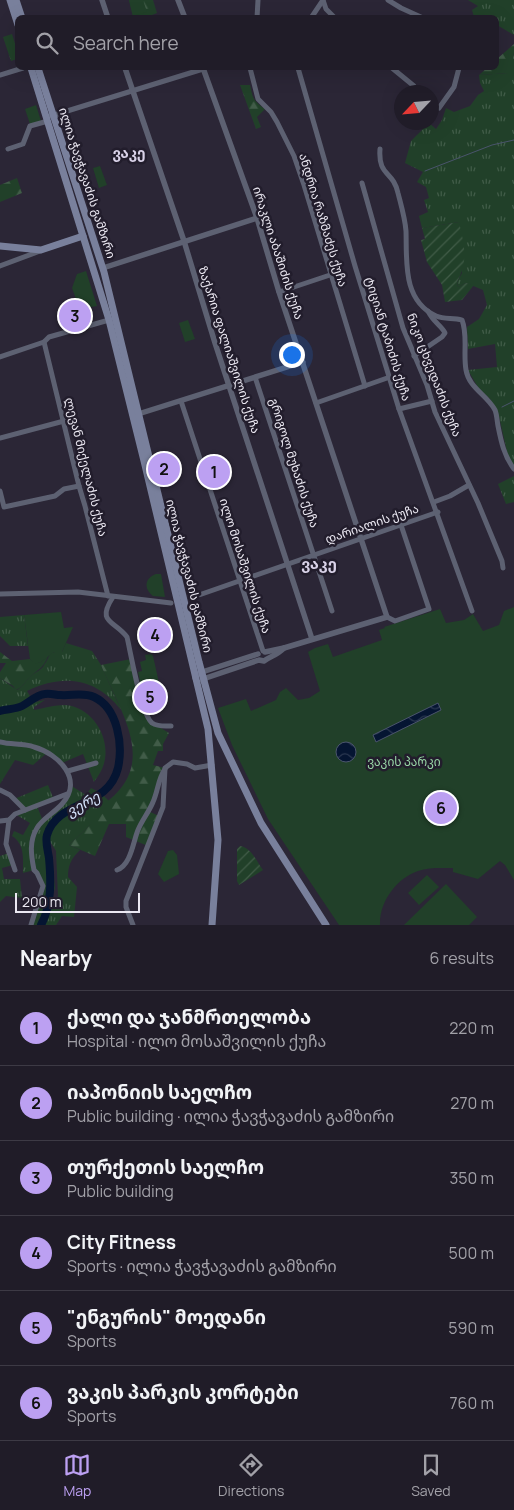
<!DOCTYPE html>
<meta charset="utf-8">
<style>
body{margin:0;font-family:Manrope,"Noto Sans Georgian",sans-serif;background:#2d2934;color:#f1f3f6}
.compass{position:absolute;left:394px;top:85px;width:45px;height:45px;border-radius:50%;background:#201c28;box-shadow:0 5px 20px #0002;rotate:244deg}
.scale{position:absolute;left:15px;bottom:12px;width:125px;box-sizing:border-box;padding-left:5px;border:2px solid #ebe8f2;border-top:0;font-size:14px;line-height:18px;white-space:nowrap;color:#ebe8f2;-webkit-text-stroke:4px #221d2c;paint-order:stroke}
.you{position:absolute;left:291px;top:354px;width:18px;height:18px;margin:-12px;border:4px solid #fff;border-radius:50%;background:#1a73e8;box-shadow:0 0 0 8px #1a73e833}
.badge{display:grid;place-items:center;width:32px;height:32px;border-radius:50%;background:#bca0f2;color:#111;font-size:16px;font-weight:700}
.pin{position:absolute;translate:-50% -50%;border:2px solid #fff;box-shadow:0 1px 5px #0006}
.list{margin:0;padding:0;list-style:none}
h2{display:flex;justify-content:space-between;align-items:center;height:65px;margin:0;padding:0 20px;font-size:21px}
h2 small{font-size:16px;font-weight:400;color:#a2a1a8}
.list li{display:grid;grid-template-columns:32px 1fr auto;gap:15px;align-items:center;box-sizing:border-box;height:75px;padding:0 20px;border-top:1px solid #3d3a45}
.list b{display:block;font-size:19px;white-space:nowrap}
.list p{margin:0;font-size:16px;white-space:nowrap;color:#a2a1a8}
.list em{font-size:16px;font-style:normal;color:#a2a1a8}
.icon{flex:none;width:28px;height:28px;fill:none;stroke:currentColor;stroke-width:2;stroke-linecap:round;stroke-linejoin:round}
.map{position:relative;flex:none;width:514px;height:925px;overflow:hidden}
.search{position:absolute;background:#201c28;box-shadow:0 5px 20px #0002;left:15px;right:15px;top:15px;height:55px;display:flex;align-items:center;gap:12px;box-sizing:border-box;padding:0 18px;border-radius:8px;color:#a2a1a8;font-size:19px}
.sheet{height:515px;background:#201c28}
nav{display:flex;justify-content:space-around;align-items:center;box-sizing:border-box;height:70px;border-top:1px solid #3d3a45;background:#201c28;font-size:14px;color:#a2a1a8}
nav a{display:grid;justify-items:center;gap:2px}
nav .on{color:#bca0f2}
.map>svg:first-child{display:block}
.grass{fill:url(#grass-tufts)}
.forest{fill:url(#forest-firs)}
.park{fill:#214029}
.garden{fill:url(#garden-furrows)}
.water{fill:url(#water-waves);stroke:#4a546c}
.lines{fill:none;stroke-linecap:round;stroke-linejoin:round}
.stream{stroke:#4a546c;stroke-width:1}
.river{stroke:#051532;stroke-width:8}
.minor{stroke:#5d6172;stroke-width:5}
.tertiary{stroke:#5d6172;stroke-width:5.5}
.secondary{stroke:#79809c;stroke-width:7}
.labels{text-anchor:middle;stroke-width:5;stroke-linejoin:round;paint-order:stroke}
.street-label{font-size:12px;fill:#ebe8f2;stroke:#221d2c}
.park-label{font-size:12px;fill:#97d5a5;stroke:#221d2c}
.neighbourhood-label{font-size:14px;font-weight:bold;fill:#d9d2e8;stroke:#221d2c}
.water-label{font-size:14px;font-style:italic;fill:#d6e5fd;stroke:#221d2c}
.quarter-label{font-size:15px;font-weight:bold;fill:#d9d2e8;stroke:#221d2c}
</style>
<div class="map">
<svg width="514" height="925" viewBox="0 0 514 925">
<defs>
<pattern id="grass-tufts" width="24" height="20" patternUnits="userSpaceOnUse" patternTransform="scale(1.25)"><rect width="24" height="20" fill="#214029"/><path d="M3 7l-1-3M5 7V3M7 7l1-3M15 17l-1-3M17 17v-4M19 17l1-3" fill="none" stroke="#415c48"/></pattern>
<pattern id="forest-firs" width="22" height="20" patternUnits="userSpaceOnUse" patternTransform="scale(1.25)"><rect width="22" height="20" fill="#214029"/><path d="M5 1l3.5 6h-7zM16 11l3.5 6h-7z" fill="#415c48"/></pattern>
<pattern id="garden-furrows" width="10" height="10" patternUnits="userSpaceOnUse" patternTransform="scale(1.25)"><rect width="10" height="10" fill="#214029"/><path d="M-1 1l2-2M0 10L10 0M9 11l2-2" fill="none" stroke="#415c48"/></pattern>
<pattern id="water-waves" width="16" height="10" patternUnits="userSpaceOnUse" patternTransform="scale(1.25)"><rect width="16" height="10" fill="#051532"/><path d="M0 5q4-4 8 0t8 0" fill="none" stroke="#2a3750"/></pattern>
</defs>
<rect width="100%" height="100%" fill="#2b2636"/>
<g class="grass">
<path d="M468 0H514V35L497 25 496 18 474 17 472 10 478 6Z"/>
<path d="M514 53V466L508 456 498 412 490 399 479 389 468 370 497 367 495 344 468 349 467 327 479 319 487 305 483 290 466 283 458 287 457 282 462 273 459 222 422 228 419 216 428 212 424 200 429 198 426 187 417 182 423 172 405 163 411 141 429 123 436 129 442 120 446 108 454 112 470 106 478 95 484 91 480 83 479 75 508 73Z"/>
<path d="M514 476V502L506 504 498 484Z"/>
<path d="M24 615 28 646H10L0 636V617Z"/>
<path d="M66 643 92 651 101 665 121 710C95 677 63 674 27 691L30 696 20 704 0 709V678L17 690C24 686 25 681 31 676 35 672 42 670 44 665 51 656 47 651 62 652Z"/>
<path d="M45 700 34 707V710C44 708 55 705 65 705 94 707 114 742 102 769 100 773 97 778 94 782L83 754 62 763 47 753 33 765 15 760 0 784V713L12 710 20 711 35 702Z"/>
<path d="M48 785 54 800 37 806 43 821 63 803 70 785 86 795 91 788 99 792 84 802 72 807 57 815 45 835V845L52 859 55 888 51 900 45 909 39 925H31L43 886 34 870 23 873C23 859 25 844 12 836L14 831 23 835 30 823 15 814 25 810 14 799Z"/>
<path d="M104 796 109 801 89 826 69 845 80 850C71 859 68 865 68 877L77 887 74 917 62 916 56 925H44L58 896 56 851 49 840C54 814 70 815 90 805 95 802 99 799 104 796Z"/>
<path d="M9 853 13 865 2 868 4 879H20L22 898 6 896 0 902V856Z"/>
</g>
<g class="forest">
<path d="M129 0H153L157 13 147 17H133Z"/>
<path d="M12 34 17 50V59L11 61 3 37Z"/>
<path d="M514 44V53L509 73 479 75 487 68H496L497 59Z"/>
<path d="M240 85H250C253 99 253 100 265 109L257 117 261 127 256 129Z"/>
<path d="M17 178 22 193 0 202V185Z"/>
<path d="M0 652 12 661 30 659 35 663 41 662 48 656C43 669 38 669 29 678 24 683 23 687 16 690L13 686 0 678V672L6 663H0Z"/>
<path d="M131 659 151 722 169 733 163 744V751H158L153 765 165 768 148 811 159 816 148 846 126 837V824H109L95 856 69 845 89 826 94 818 95 810C162 769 124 720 101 665Z"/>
</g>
<g class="park">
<path d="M129 0H143L147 12 133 16Z"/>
<path d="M36 105 41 121 30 124 25 109Z"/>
<path d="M100 166 107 185 99 188 93 168Z"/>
<path d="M86 271 97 306 86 308 83 303 76 299 72 288 77 274Z"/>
<path d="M188 320 195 339 185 342 179 323Z"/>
<path d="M156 574H161L165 597 153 596C143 588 145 578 156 574Z"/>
<path d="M514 607V880L505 865 500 861 478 879 453 872V868C442 868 429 867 418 871 397 878 379 902 380 925H339L268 819 232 745 218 708 246 699 251 711 276 700 280 692 286 688 298 700 309 698 320 691 308 652 315 648 328 644 333 657 382 640 379 630 385 628 384 627 440 609 446 623 464 620 473 614 483 631 499 625 504 611Z"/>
<path d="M61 612 64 628 73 627 62 652H54L41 662 35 664 30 659 24 615Z"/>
<path d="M151 654 153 656 164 705 146 709 138 672 142 671 140 662 146 660 145 655Z"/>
<path d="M173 850 177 855 179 874 164 882 158 874 168 851Z"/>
<path d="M427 875 439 887 419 905 408 893Z"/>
<path d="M446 884 477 917 469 925H404Z"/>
</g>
<g class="garden">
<path d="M459 222C464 244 469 260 457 282L458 287 466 283 474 285 462 300 445 302 442 285 427 262 421 240 425 239 422 228Z"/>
<path d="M240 846C251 847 257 862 263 870L239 885 237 881V849Z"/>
</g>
<g class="water">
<path d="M438 703 441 710 376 742 373 735Z"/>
<circle cx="346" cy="752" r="10"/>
</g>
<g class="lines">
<g class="stream">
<path d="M425 171 492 145 514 140"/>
<path d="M502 407 514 401"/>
</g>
<path class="river" d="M0 711C7 709 16 709 22 706 30 702 36 695 45 694 50 693 56 695 60 695 72 696 83 692 94 697 118 708 123 745 118 768 108 809 58 799 47 835 45 842 48 851 49 858 51 880 52 905 41 925"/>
<g class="minor">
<path d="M323 0 326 9 335 18"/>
<path d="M388 0 401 8 423 18"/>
<path d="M257 18 258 0"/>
<path d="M311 18 323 0"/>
<path d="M250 68 258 99 271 112 277 122 294 156 304 185 365 386"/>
<path d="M298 68 355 266 399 409 472 611"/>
<path d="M392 68 414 86"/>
<path d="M0 75 23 68"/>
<path d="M439 108 454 87 459 68"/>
<path d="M51 116 203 69"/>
<path d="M8 149 23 144 30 126 48 121"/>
<path d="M380 149C378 177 393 170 398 193 401 205 405 218 406 231 407 261 402 300 436 316 445 320 453 317 462 320 468 335 463 353 466 370 469 388 487 395 495 410 497 415 497 421 498 426 501 441 504 456 514 469"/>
<path d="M362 183 403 328 427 385 435 412 478 503 502 561 503 568"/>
<path d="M0 266 40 251"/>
<path d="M279 292 330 275"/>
<path d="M44 342 79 486 85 506 108 596"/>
<path d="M414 356 442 337 445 333C442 326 433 322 428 311"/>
<path d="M0 357 44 342 49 337 109 320"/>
<path d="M255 377 332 611"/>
<path d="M181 401 263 651"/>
<path d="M316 403 390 377"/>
<path d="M399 409 432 401"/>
<path d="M0 438 64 421"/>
<path d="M0 491 4 507 55 496 64 489 79 486"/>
<path d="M434 502 450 496 469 485"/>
<path d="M0 594 78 592 171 603"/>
<path d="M199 595 438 512"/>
<path d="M113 597C96 623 114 620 127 637 131 654 141 714 152 723 158 727 165 726 171 726"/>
<path d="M387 617 395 621 429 609 401 525"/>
<path d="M0 742C11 745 24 743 34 747 59 754 84 780 62 804 54 813 42 819 37 828 29 841 31 855 34 870L37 873 43 886 31 925"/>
<path d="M68 771 96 763"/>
<path d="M0 790 10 795 25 810"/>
<path d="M9 820 6 844 15 870"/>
<path d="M0 821 9 820 15 814 67 794"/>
<path d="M117 870C131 865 133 842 138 830 142 820 149 812 153 802 158 791 158 779 165 769"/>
<path d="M133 925 126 907V901L163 807 165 768 173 762 187 764 195 768 212 765"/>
</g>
<g class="tertiary">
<path d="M102 0 108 18"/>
<path d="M178 0 185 18"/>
<path d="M125 68 184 241 215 343 312 639"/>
<path d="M203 68 257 218 279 292 387 617 284 648 265 652"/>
<path d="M103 268 257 218"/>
<path d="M135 415 303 362"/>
<path d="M195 678 199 673 258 654"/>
<path d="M203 681 206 678 259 660 264 661C271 656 277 655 284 648"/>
</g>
<g class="secondary">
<path d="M10 0 18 25"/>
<path d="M16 0 22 18"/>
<path d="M31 68 109 320 144 461 208 729 218 840 212 925"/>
<path d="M38 68 104 272 199 662 218 733 261 823 326 925"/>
<path d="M0 246 41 250 83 236"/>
</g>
</g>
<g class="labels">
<g class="street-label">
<text transform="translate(87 183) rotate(72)" y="4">ილია ჭავჭავაძის გამზირი</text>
<text transform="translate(323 220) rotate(73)" y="4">ანდრია რაზმაძეს ქუჩა</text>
<text transform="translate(278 253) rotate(72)" y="4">ირაკლი აბაშიძის ქუჩა</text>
<text transform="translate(388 339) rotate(73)" y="4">ტიციან ტაბიძის ქუჩა</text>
<text transform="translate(229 350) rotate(72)" y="4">ზაქარია ფალიაშვილის ქუჩა</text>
<text transform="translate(434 375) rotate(69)" y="4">ნიკო ცხვედაძის ქუჩა</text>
<text transform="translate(294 463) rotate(72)" y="4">გრიგოლ მუხაძის ქუჩა</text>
<text transform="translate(86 467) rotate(76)" y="4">ლევან მიქელაძის ქუჩა</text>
<text transform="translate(372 524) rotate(-19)" y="4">დარიალის ქუჩა</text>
<text transform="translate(245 566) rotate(72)" y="4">ილო მოსაშვილის ქუჩა</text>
<text transform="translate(189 576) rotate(76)" y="4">ილია ჭავჭავაძის გამზირი</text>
</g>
<g class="park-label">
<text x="404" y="766">ვაკის პარკი</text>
</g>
<g class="neighbourhood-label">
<text x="129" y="158">ვაკე</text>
</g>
<g class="water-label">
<text transform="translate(83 804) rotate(-29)" y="5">ვერე</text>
</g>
<g class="quarter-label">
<text x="319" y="569">ვაკე</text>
</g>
</g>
</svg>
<svg class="compass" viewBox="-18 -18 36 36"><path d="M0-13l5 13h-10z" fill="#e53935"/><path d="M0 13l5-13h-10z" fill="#a2a1a8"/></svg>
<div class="scale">200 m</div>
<div class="you"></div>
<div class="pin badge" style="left:214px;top:472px">1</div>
<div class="pin badge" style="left:164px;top:469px">2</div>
<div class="pin badge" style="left:75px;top:316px">3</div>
<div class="pin badge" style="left:155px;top:635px">4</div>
<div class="pin badge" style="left:150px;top:697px">5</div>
<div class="pin badge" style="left:441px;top:808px">6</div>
<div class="search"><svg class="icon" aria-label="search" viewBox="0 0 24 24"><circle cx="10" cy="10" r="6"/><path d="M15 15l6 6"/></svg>Search here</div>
</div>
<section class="sheet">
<h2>Nearby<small>6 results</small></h2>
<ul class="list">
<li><span class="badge">1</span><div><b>ქალი და ჯანმრთელობა</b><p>Hospital · ილო მოსაშვილის ქუჩა</p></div><em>220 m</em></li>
<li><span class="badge">2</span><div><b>იაპონიის საელჩო</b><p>Public building · ილია ჭავჭავაძის გამზირი</p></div><em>270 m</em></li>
<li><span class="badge">3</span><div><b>თურქეთის საელჩო</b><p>Public building</p></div><em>350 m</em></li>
<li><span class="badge">4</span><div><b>City Fitness</b><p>Sports · ილია ჭავჭავაძის გამზირი</p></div><em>500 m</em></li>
<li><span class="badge">5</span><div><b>&quot;ენგურის&quot; მოედანი</b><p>Sports</p></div><em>590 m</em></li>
<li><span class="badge">6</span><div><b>ვაკის პარკის კორტები</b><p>Sports</p></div><em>760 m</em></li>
</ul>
</section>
<nav>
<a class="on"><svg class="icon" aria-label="map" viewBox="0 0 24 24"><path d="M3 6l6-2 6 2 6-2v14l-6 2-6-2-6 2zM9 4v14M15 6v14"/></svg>Map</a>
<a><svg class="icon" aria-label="directions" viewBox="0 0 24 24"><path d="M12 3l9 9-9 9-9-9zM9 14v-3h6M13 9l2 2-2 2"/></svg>Directions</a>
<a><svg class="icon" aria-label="saved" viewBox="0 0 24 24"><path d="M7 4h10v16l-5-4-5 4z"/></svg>Saved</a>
</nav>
